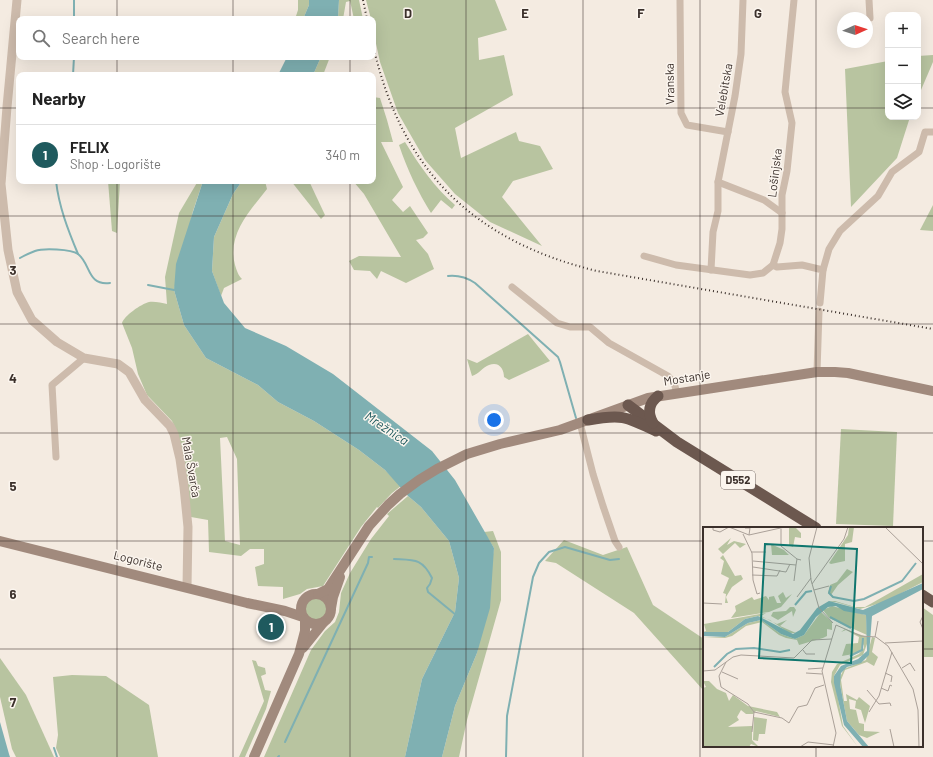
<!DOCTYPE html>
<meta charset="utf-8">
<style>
body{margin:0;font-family:Barlow,sans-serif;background:#f2f2f2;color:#222}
.controls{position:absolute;right:12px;top:12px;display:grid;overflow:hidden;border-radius:8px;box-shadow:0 4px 16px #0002}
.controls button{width:36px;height:36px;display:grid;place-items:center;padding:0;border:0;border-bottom:1px solid #e0e0e0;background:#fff;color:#222;font:20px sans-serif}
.compass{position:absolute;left:837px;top:12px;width:36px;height:36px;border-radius:50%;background:#fff;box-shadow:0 4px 16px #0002;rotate:87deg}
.you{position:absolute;left:494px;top:420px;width:14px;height:14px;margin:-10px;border:3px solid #fff;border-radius:50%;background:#1a73e8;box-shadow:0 0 0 6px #1a73e833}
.badge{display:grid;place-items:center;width:26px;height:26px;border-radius:50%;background:#1f5a5e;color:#fff;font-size:13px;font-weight:700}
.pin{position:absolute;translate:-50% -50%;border:2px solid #fff;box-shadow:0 1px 4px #0006}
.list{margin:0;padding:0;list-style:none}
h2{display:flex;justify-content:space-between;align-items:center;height:52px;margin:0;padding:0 16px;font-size:17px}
h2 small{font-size:13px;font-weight:400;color:#767676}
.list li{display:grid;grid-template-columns:26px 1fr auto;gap:12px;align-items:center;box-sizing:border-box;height:60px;padding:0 16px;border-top:1px solid #e0e0e0}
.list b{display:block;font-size:15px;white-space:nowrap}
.list p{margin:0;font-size:13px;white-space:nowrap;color:#767676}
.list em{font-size:13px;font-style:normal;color:#767676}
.icon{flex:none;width:22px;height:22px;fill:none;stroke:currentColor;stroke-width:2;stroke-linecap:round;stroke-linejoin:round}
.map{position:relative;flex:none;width:933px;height:757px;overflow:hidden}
.search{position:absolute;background:#fff;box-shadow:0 4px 16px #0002;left:16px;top:16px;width:360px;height:44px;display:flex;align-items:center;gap:10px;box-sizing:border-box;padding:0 14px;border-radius:8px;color:#767676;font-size:15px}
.panel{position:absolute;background:#fff;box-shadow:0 4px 16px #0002;left:16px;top:72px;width:360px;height:112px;border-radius:8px}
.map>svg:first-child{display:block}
.green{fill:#b8c4a0;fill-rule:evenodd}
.water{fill:#7fb0b2}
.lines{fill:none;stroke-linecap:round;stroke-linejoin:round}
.stream{stroke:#7fb0b2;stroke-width:2}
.minor{stroke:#cdbbac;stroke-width:7}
.tertiary{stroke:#cdbbac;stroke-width:9}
.secondary{stroke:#a18a7d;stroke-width:10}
.trunk{stroke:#6c584f;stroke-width:11}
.rail{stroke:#3b302b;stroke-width:2;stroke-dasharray:1 3;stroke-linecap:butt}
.grid{fill:none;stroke:#3b302b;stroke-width:1;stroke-opacity:0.55}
.labels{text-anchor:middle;stroke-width:3;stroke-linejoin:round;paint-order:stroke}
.shield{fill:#fbf5ee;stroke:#756b66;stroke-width:1}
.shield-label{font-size:11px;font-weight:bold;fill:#3b302b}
.street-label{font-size:12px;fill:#3b302b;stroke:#fbf5ee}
.water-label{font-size:13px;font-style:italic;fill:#1f5a5e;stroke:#fbf5ee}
.inset-river{fill:none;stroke:#7fb0b2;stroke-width:2}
.inset-road{fill:none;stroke:#aaa098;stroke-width:1}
.view{fill:#0f766e;fill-opacity:0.15;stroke:#0f766e;stroke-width:2}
.inset-edge{fill:none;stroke:#3b302b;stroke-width:2}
.grid-label{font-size:13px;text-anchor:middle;font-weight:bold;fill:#3b302b;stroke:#fbf5ee;stroke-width:3;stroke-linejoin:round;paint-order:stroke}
</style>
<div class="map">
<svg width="933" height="757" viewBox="0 0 933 757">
<rect width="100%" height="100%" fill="#f4ebe1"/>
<g class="green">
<path d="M298 0H309V5L303 19H295L298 10Z"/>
<path d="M339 0H359L363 19H354L350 1 346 2 343 19H338Z"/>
<path d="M366 0H495L507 30 478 38 479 60 504 55 513 95 455 128 461 158 516 132 519 141 540 146 553 169 513 181 502 197 542 246 490 222 455 194 425 160 398 113 380 62 373 30V19H371Z"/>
<path d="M933 55V62L918 97V56Z"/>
<path d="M321 57H330L323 75H313Z"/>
<path d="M888 61V117H910L897 158 851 207 845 69Z"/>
<path d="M373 97 380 98 387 120 393 142H381L403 187 392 200 403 212 410 206 428 233 423 238 416 240 428 254 434 269 406 283 381 271 377 279 370 271 354 270 349 261 359 256 401 257 364 194 353 181H373Z"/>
<path d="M405 142C419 165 435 188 455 205L452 209 441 200 431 213C418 192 407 169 399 145Z"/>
<path d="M108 181H120L117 233 112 231Z"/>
<path d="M198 181H203L193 211 174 290 184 325 206 358 258 385 278 402 314 421 359 450 385 470 401 486 392 493 378 508 377 507 361 527 323 586 307 589 300 594 283 599V587L258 586 255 567 264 564V549H250L241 556 209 552 208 520 191 517 177 432 172 421 147 395 138 374 132 348 122 323C124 316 141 304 149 302 154 301 162 303 167 304L165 277 179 213ZM227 437 237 459 240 545 225 541 220 438Z"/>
<path d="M242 181H265L267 189C249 212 227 235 235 265 237 271 238 275 242 279L224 288 221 296 212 271 214 237 233 194Z"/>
<path d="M291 181H309L325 215 321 219Z"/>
<path d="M933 205V231L920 230Z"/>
<path d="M528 334 550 361 509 380 504 377C504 369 499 361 489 365 483 367 479 374 472 376L467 359 477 363Z"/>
<path d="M841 429 897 432 893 526 836 524Z"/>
<path d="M408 496 421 507 449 541 459 578 455 612 422 679 405 757H264L311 650 325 631 335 622 339 612 341 593 350 573 371 539 389 516 387 514Z"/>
<path d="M493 531 501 552V600L467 720 459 757H442L455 706 477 653 494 548 484 532Z"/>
<path d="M564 540 603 555 627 547 653 605 704 639V691L634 613 556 563 545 561Z"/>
<circle cx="316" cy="609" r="12"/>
<path d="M922 607 933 615V657H922Z"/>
<path d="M0 658 26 695 54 757H16L12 749 0 697Z"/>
<path d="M252 660 256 661 258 666 265 668 266 674 261 676 265 690 271 691 266 709 245 757H239L264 701Z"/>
<path d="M72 675 106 676 149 705 158 757H60L56 748 58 735 53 677Z"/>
</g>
<g class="water">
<path d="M309 0H339L338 19H303L309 5Z"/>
<path d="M287 57H321L313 75H278Z"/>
<path d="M203 181H242L233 194 214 237 212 271 224 303 245 328 286 346 333 374 432 451 455 480 494 548 490 608 477 653 455 706 442 757H405L422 679 455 612 459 578 449 541 421 507 408 496 385 470 359 450 314 421 278 402 258 385 206 358 184 325 174 290 176 264Z"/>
<path d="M0 722 9 754 10 757H0Z"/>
</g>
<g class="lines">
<g class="stream">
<path d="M74 19V0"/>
<path d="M73 75 74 57"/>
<path d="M56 181C59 207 68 230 78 254"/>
<path d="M20 258C25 255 30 253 35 251 43 248 71 249 78 254 91 264 87 286 110 283"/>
<path d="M448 276C458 275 466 277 475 283L558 357 560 362 576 418"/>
<path d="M148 285 174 290"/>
<path d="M394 559C414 560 422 558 432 578L430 584 427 588 428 592 456 615"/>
<path d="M285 742 368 563 369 557H372"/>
<path d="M54 748 57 757"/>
<path d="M278 757 279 756"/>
<path d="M506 757 507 716 533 577 539 563 549 552 565 547 610 560 619 559"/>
</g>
<g class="minor">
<path d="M680 0 681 113 687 125 728 132"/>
<path d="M743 0 741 54 735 96 718 182 764 200 782 213"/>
<path d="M794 0 785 92 792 123 787 171 782 195V229L780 243 773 265 777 267 802 265 823 270 820 303"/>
<path d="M869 0 870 18"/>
<path d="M644 256 676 265 750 275 763 273 773 265"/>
<path d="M711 270 713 232 718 211V182"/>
<path d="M823 270 829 249 840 231 878 196 892 172 919 152 925 132H933"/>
<path d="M512 287 557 323 570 327H590L609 343 668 376 674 383 677 393"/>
<path d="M817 372 819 311"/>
<path d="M580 423 593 474 603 506 615 541 619 547"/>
<path d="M56 457 52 385 84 358"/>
</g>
<path class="tertiary" d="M17 0 7 107 1 184 8 250 17 292 32 320 57 342 84 358 118 364 129 372 145 400 170 426 174 434 180 459 184 487 188 527 187 587"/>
<g class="secondary">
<path d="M0 541 247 603 285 611 303 617"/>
<circle cx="316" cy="609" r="15"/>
<path d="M318 594 328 589 369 526 388 505 400 494 419 480 437 469 467 454 500 444 560 430 648 398 817 372H835L848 373 933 391"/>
<path d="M331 608 333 597 340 577"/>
<path d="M303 648 323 623"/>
<path d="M254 757 299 654 305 631V620"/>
</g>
<g class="trunk">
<path d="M628 405 677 442 816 528"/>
<path d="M588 420C621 414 625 416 656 431"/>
<path d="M653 423C647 413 649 403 658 396"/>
<path d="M922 595 933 602"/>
</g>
<g class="rail">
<path d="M363 0 367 19"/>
<path d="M373 45C401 170 473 241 597 271L933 329"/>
</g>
</g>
<path class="grid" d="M117 0V19M233 0V19M350 0V19M466 0V757M583 0V757M700 0V757M816 0V528M117 57V75M233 57V75M350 57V75M0 108H19M373 108H888M918 108H933M117 181V757M233 181V757M350 181V757M0 216H933M0 324H933M0 433H933M0 541H704M922 541H933M0 649H704M922 649H933M816 746V757"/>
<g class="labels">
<rect class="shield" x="721" y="471" width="34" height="18" rx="3"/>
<g class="shield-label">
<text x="738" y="484">D552</text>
</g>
<g class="street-label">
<text transform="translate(670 84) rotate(-91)" y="4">Vranska</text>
<text transform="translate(724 90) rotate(-80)" y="4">Velebitska</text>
<text transform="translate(775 173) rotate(-83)" y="4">Lošinjska</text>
<text transform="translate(687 378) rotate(-9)" y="4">Mostanje</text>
<text transform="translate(191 467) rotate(80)" y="4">Mala Švarča</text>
<text transform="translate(138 561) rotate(14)" y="4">Logorište</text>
</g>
<g class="water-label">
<text transform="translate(387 428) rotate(34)" y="5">Mrežnica</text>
</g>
</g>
<g transform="translate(703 527)">
<rect width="220" height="220" fill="#f4ebe1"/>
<path d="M86 0H92L98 6V11L92 10 90 20 86 18ZM146 0H151L149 15 142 17V34L128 37 126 36 145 8ZM28 11 24 18 31 14 43 17 37 21 32 16 20 27 15 22ZM68 17 81 23 86 28H69ZM20 28 32 49 38 48 40 52 29 60 23 70 25 76H22L23 67 20 66 26 51 18 47 21 34 17 31ZM144 42 150 45 135 58 128 68 125 66 127 58 134 55ZM220 47V55L181 75 157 82 133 75H124L132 74 152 80H162ZM80 65 83 71 89 67 78 80 66 85 28 91 33 84 32 79 49 70 51 73 63 69 66 73V70L71 69 74 76H78L75 69ZM129 79 163 88 164 108 126 91 120 83ZM87 80H91L93 83 90 90 89 84 75 93 68 89 70 85 83 84ZM118 85 129 95V103L124 102V109L120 111 96 118 94 113 83 111 76 108 59 95 43 99 29 109 22 111 0 110H22L45 96 58 93 78 107 92 112 101 108ZM63 86 58 89 74 97 84 93 77 99 93 106H86L67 93 55 89 42 92 25 105H0L3 104 1 97ZM142 102 164 110 165 114 160 128 137 138 131 149 140 199 155 220 139 199 128 155 129 145 134 137 156 127 161 121V117L156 126 139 129 143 117 155 116 156 110 152 108 143 103 138 105ZM169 110 172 111 169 125 175 130 171 139 164 135 142 143 138 153 141 174H144L143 167 154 173 156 170 167 179 162 196 158 183 152 181 153 174 146 172 147 182 153 183 156 196 161 197V204L177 205 164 211 156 208 144 194 136 152 141 142 163 133ZM0 154H6L14 162 23 166 26 174 30 168 45 179 74 185 77 190 53 184 50 187H43L38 183 34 190 36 193 25 200 49 199V213L56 220 48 217 46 220H0V161L3 160ZM51 190 64 192 62 207H56L55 214 50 213Z" fill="#b8c4a0"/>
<path d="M220 56V62L169 89 166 128 158 136 144 140 138 146 137 157 144 194 166 220H160L141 198 131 156V149L138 139 155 132 164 124 163 88 141 84 133 79 125 80 113 90 101 108 92 112 78 107 58 93 45 96 22 110 0 109V105H25L42 92 55 89 90 107 97 103 114 81 126 74 160 83Z" fill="#7fb0b2"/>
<path class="inset-river" d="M128 59 126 66 130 70 151 74 161 72 199 54 213 36M92 78 103 65 109 64M127 90 148 101M147 129 159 123 160 111M11 140 24 127 33 122 51 121 77 125 87 123"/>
<path class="inset-road" d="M10 0V3L17 5 26 0M26 0 46 8 82 0M114 0 106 31 108 53 116 81 130 96M182 0 220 37M42 1H47L46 8M78 2V19L94 32M40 7 49 26 50 53 54 67 57 66M48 25H63M50 34 93 38 94 32 98 33M50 40 83 45 87 37M49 48 74 49 77 43M91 54 93 38M109 57 141 12 145 0M111 63 126 59M94 70 108 51M0 76 19 77M220 89 217 95 220 102M133 98 158 109 173 110 185 119 210 162 215 183 216 220M172 110 175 94M182 116 220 114M100 123 103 127H112M23 135 16 149 18 160 45 177 51 185M199 141 207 136 212 144M105 142 120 141M0 144 12 143 30 130 38 128 91 131 109 113 129 112M19 145 35 152M103 146 119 147M182 146 189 149 188 155M178 161 185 164 187 158 189 159M164 163 176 177 187 176 188 179M166 185 176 169 189 125M187 202 191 220M49 205 51 185 79 191 86 196 95 180 104 178 112 161 121 158M97 220 105 215 131 218M130 220 133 206 119 144 133 98"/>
<path class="view" d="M62 17 154 22 148 136 56 131Z"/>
<rect width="220" height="220" class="inset-edge"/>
</g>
<g class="grid-label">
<text x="408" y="18">D</text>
<text x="525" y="18">E</text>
<text x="641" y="18">F</text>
<text x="758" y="18">G</text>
<text x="13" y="275">3</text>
<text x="13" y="383">4</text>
<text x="13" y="491">5</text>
<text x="13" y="599">6</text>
<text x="13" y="707">7</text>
</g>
</svg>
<div class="controls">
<button>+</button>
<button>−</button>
<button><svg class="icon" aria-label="layers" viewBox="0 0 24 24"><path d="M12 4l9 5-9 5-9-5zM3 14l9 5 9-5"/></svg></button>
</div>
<svg class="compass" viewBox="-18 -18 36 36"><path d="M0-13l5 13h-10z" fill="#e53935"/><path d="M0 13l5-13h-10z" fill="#767676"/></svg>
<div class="you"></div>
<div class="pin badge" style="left:271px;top:627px">1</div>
<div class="search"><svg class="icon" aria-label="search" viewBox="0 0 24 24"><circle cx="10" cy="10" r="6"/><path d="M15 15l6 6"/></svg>Search here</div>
<section class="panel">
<h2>Nearby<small></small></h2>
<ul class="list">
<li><span class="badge">1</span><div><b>FELIX</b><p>Shop · Logorište</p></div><em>340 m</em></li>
</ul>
</section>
</div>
